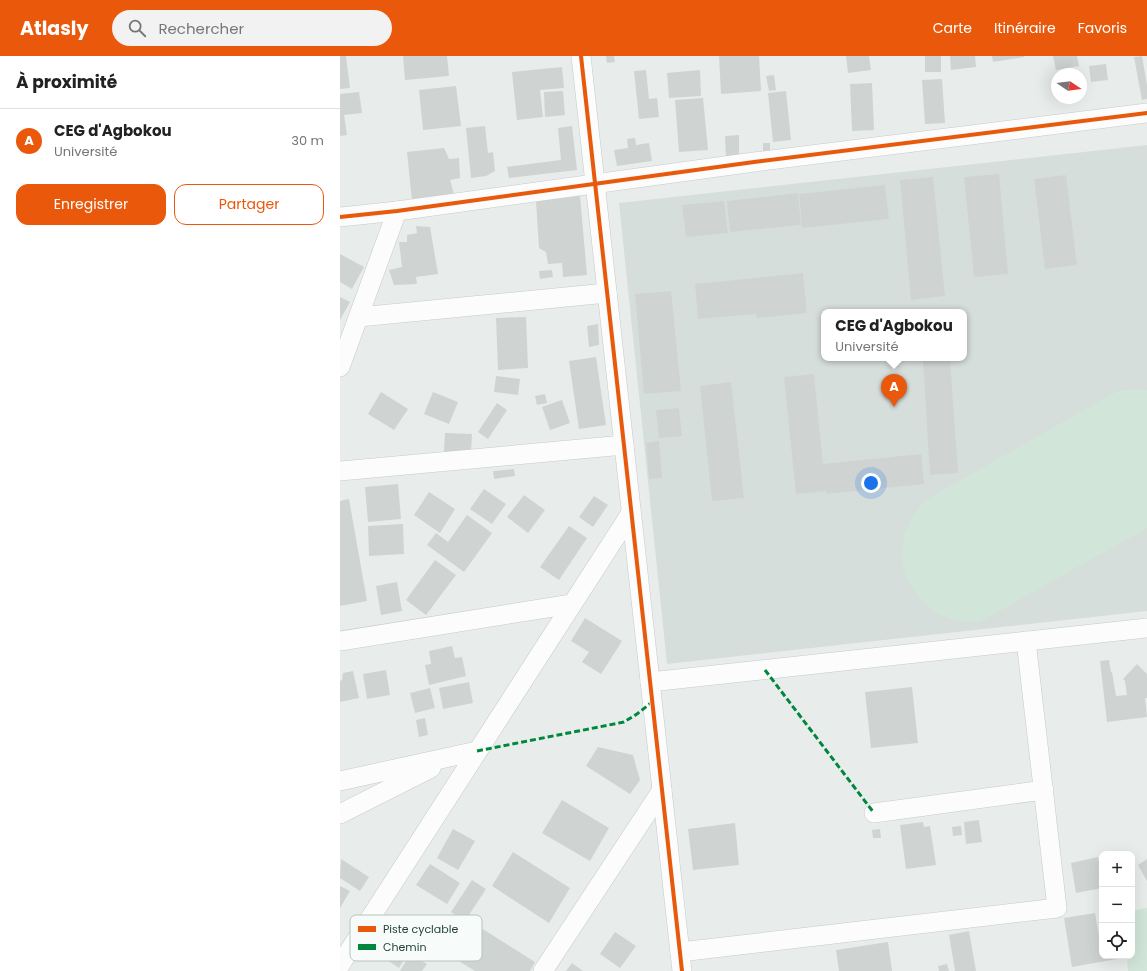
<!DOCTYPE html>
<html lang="fr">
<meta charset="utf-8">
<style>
body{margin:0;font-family:Poppins,sans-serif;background:#f2f2f2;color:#222}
.controls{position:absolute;right:12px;bottom:12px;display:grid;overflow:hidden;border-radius:8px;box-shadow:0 4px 16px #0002}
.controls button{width:36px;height:36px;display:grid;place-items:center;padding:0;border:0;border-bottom:1px solid #e0e0e0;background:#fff;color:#222;font:20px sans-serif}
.compass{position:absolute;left:711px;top:12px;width:36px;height:36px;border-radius:50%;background:#fff;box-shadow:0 4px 16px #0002;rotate:103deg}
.you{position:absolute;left:531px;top:427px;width:14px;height:14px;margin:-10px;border:3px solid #fff;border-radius:50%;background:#1a73e8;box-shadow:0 0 0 6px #1a73e833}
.badge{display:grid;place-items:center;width:26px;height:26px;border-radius:50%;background:#ea580c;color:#fff;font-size:13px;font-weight:700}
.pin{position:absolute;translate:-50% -33px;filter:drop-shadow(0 1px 2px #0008)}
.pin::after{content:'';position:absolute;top:21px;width:14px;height:12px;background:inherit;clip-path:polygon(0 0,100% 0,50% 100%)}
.popup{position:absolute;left:481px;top:253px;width:146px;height:52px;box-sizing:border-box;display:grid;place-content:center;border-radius:8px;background:#fff;filter:drop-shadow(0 1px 3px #0005);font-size:13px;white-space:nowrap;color:#767676}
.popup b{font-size:15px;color:#222}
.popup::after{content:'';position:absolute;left:50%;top:100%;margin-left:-8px;border:8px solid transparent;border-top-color:#fff}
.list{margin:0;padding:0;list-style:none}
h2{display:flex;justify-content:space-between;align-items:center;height:52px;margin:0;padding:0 16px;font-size:17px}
h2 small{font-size:13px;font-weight:400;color:#767676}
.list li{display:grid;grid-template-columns:26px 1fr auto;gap:12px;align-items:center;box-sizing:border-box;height:64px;padding:0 16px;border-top:1px solid #e0e0e0}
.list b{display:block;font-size:15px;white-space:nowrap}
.list p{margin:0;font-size:13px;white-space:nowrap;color:#767676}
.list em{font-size:13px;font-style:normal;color:#767676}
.actions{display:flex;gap:8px;padding:12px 16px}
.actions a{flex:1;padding:9px 0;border:1px solid #ea580c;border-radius:12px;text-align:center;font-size:14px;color:#ea580c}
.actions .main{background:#ea580c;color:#fff}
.icon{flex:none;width:22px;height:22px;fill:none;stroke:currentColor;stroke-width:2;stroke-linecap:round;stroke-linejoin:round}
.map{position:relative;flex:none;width:807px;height:915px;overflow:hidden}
header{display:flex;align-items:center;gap:24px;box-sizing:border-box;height:56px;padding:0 20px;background:#ea580c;color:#fff}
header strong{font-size:19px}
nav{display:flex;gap:22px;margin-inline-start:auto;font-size:14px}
.search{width:280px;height:36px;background:#f2f2f2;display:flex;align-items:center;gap:10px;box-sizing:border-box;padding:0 14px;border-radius:22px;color:#767676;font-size:15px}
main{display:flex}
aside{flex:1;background:#fff}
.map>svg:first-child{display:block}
.built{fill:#d6dedb;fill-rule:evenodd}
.green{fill:#d1e6d8}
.building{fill:#cfd4d2}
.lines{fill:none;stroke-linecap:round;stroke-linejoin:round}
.minor-casing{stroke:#c5cac8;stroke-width:20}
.minor{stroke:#fcfcfc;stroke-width:19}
.quiet{stroke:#00873e;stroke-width:3;stroke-dasharray:6 3;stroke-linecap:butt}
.cycleway-casing{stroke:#f7fbf9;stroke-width:6}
.cycleway{stroke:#e8590c;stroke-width:4}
.key{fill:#f7fbf9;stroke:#b8c4c0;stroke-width:1}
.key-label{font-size:11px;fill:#24423a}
</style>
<header>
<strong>Atlasly</strong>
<div class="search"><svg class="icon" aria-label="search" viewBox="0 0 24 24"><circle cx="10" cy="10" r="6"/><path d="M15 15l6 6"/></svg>Rechercher</div>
<nav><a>Carte</a><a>Itinéraire</a><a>Favoris</a></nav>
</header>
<main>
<aside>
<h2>À proximité<small></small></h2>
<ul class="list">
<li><span class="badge">A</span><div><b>CEG d'Agbokou</b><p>Université</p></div><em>30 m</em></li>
</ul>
<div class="actions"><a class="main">Enregistrer</a><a>Partager</a></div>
</aside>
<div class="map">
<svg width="807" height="915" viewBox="0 0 807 915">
<rect width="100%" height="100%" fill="#e8edeb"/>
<path class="built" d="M807 89V555L327 608 279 147ZM484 256H624V302H484Z"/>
<g class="green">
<path d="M801 333 807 335V472L639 566 617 565 597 557 580 543 568 525 562 503 564 481 572 461 586 444 778 335Z"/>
<path d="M807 852V915H788L787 900H792V855Z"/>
</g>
<g class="building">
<path d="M0 0H6L10 32 0 33Z"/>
<path d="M63 0H107L109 20 65 24Z"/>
<path d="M266 0H274L275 6 267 7Z"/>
<path d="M379 0H419L421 35 381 38Z"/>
<path d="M506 0H529L531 14 508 17Z"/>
<rect x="585" y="0" width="16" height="16"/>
<path d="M610 0H635L636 11 611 14Z"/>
<path d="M652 0H684V1L653 6Z"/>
<path d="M713 0H737L739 10 716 14Z"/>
<path d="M802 0 807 29V43L802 44 794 1Z"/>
<path d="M766 8 768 24 751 26 749 10Z"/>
<path d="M222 11 224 32 200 34 203 61 177 64 172 16Z"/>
<path d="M306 14 309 43 317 42 319 61 299 63 294 15Z"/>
<path d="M360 14 361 40 329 42 327 17Z"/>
<path d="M434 19 436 34 429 35 426 20Z"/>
<path d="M602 23 605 67 585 68 582 24Z"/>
<path d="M532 27 534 74 512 75 510 28Z"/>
<path d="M116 30 121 70 83 74 79 34Z"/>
<path d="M223 35 225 59 205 61 204 36Z"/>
<path d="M446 35 451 84 433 86 428 37Z"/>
<path d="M19 36 22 57 4 59 7 79 0 80V38Z"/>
<path d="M363 42 368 94 339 96 335 44Z"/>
<path d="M145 70 148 97 153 96 155 115 146 120 131 122 126 72Z"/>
<path d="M232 70 237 114 169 122 167 111 221 104 218 72Z"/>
<path d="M399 79V102L386 103 385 80Z"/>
<path d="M295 82 296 89 309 87 312 105 277 110 274 94 288 92 287 83Z"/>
<rect x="423" y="87" width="7" height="10"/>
<path d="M104 92 109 103 119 102 120 122 110 124 114 138 72 145 67 96Z"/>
<path d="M659 118 668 218 634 221 624 121Z"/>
<path d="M726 119 737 209 705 213 694 123Z"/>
<path d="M593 121 605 240 571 244 560 124Z"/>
<path d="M545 129 549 163 462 172 459 138Z"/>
<path d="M458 137 461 169 390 176 387 145Z"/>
<path d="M240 140 247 219 223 221 222 207 208 208 206 196 199 192 196 145Z"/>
<path d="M384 145 388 177 346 181 342 149Z"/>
<path d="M76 170 90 171 98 218 76 221 77 228 54 229 49 214 62 211 59 186H67V179L77 177Z"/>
<path d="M0 198 24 211 12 233 0 226Z"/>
<path d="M212 214 213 221 200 223 199 215Z"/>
<path d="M463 217 467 257 417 262 416 258 358 263 355 228Z"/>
<path d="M331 235 341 335 304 338 295 238Z"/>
<path d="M0 241 10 246 0 264Z"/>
<path d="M186 261 188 312 158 314 156 262Z"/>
<path d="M258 268 259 289 249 291 247 270Z"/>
<path d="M256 301 266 369 239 373 229 305Z"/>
<path d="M610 303 618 417 590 419 583 305Z"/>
<path d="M474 318 483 408 581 398 584 428 486 438V435L456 438 444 321Z"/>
<path d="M156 320 180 323 178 339 154 336Z"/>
<path d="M391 326 404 442 372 445 360 330Z"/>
<path d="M41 336 68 353 54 374 28 358Z"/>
<path d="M93 336 118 346 109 368 84 358Z"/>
<path d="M205 338 207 347 197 349 195 340Z"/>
<path d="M222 344 230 367 210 374 202 351Z"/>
<path d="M157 347 167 354 148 383 138 376Z"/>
<path d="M339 352 342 380 319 382 316 354Z"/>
<path d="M105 377 132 378 131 397 104 396Z"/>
<path d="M319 385 322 422 309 423 306 387Z"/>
<path d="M174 413 175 420 154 423 153 415Z"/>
<path d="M58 428 61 463 28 466 25 431Z"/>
<path d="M144 433 166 448 152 468 130 453Z"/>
<path d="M89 436 115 453 100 477 74 459Z"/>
<path d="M184 439 205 454 188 477 167 461Z"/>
<path d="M254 440 268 449 253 471 239 461Z"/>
<path d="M9 443 27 545 0 550V445Z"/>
<path d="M127 459 152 477 124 516 87 489 96 477 108 486Z"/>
<path d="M63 468 64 498 29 500 28 470Z"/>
<path d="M229 470 247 482 219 524 200 511Z"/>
<path d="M95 504 116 519 86 559 66 544Z"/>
<path d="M57 526 62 555 41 559 36 530Z"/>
<path d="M245 562 282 585 261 618 242 606 249 596 231 585Z"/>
<path d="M112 590 115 602 122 601 126 620 89 629 85 609 91 608 89 595Z"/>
<path d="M769 604 771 616H772L776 640 787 639 785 625 783 623 797 608 807 618V642H805L807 661 767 666 760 605Z"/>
<path d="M46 614 50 639 27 643 23 618Z"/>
<path d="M13 615 19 642 0 646V625L2 624 3 617Z"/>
<path d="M129 626 133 647 103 653 99 632Z"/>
<path d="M572 631 578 687 531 692 525 636Z"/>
<path d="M90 632 95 652 75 657 70 637Z"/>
<path d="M85 662 88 679 79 681 76 664Z"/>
<path d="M258 691 293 699 300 724 290 738 246 710Z"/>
<path d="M222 744 269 772 250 805 202 777Z"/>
<path d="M639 764 642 786 626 788 624 766Z"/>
<path d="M583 766 584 771 590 770 596 809 566 813 560 769Z"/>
<path d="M395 767 399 809 353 814 348 773Z"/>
<path d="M621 770 622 779 613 780 612 771Z"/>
<path d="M113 773 135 785 118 814 97 802Z"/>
<path d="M540 773 541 782H533L532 774Z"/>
<path d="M173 796 230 832 209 867 152 830Z"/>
<path d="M758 801 762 821V832L736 837 731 807Z"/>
<path d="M1 803 29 821 20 835 0 822Z"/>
<path d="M807 803V825L798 809Z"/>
<path d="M90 808 120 827 107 848 76 829Z"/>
<path d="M132 824 146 833 125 865 111 856Z"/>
<path d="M0 830 10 835 0 852Z"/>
<path d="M755 857 759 880H762V900H776L777 903 732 911 724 862Z"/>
<path d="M138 870 195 906 190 915H135L117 904Z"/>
<path d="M629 875 636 915H615L609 879Z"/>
<path d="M275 876 296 890 280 912 260 898Z"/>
<path d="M122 878 129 882 116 903 110 900Z"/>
<path d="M52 884 69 895 59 912 41 900Z"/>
<path d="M548 886 552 915H499L496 894Z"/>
<path d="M70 898 87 908 82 915H60Z"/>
<path d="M232 907 243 915H226Z"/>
<path d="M607 908 609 915H599L598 910Z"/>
</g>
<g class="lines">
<defs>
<g id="minor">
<path d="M241 0 342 915"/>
<path d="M0 161 57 155 414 106 807 57"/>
<path d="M19 261 267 237"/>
<path d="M0 311 57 155"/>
<path d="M0 415 284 389"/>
<path d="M0 585 232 548"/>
<path d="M310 626 807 572"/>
<path d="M0 725 137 695"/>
<path d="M534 757 704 734"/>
<path d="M0 758 91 712"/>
<path d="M340 896 717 852 686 585"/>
<path d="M0 909 291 457"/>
<path d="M203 915 322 734"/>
</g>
</defs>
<use href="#minor" class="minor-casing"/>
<use href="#minor" class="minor"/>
<g class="quiet">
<path d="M425 614 534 757"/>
<path d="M137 695 284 666 297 658 312 646"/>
</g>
<defs>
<g id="cycleway">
<path d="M241 0 342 915"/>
<path d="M0 161 57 155 414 106 807 57"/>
</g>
</defs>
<use href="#cycleway" class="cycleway-casing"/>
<use href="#cycleway" class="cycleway"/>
</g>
<rect x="10" y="859" width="132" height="46" rx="6" class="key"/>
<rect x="18" y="870" width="18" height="6" fill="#e8590c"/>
<rect x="18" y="888" width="18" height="6" fill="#00873e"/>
<g class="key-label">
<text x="43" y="877">Piste cyclable</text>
<text x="43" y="895">Chemin</text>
</g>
</svg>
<div class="controls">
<button>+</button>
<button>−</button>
<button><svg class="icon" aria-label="locate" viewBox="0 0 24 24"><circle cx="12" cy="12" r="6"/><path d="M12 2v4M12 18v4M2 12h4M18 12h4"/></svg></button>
</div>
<svg class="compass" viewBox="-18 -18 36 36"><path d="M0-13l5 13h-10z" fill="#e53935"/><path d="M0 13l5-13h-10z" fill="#767676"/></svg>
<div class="you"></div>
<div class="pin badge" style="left:554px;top:351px">A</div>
<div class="popup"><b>CEG d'Agbokou</b>Université</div>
</div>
</main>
